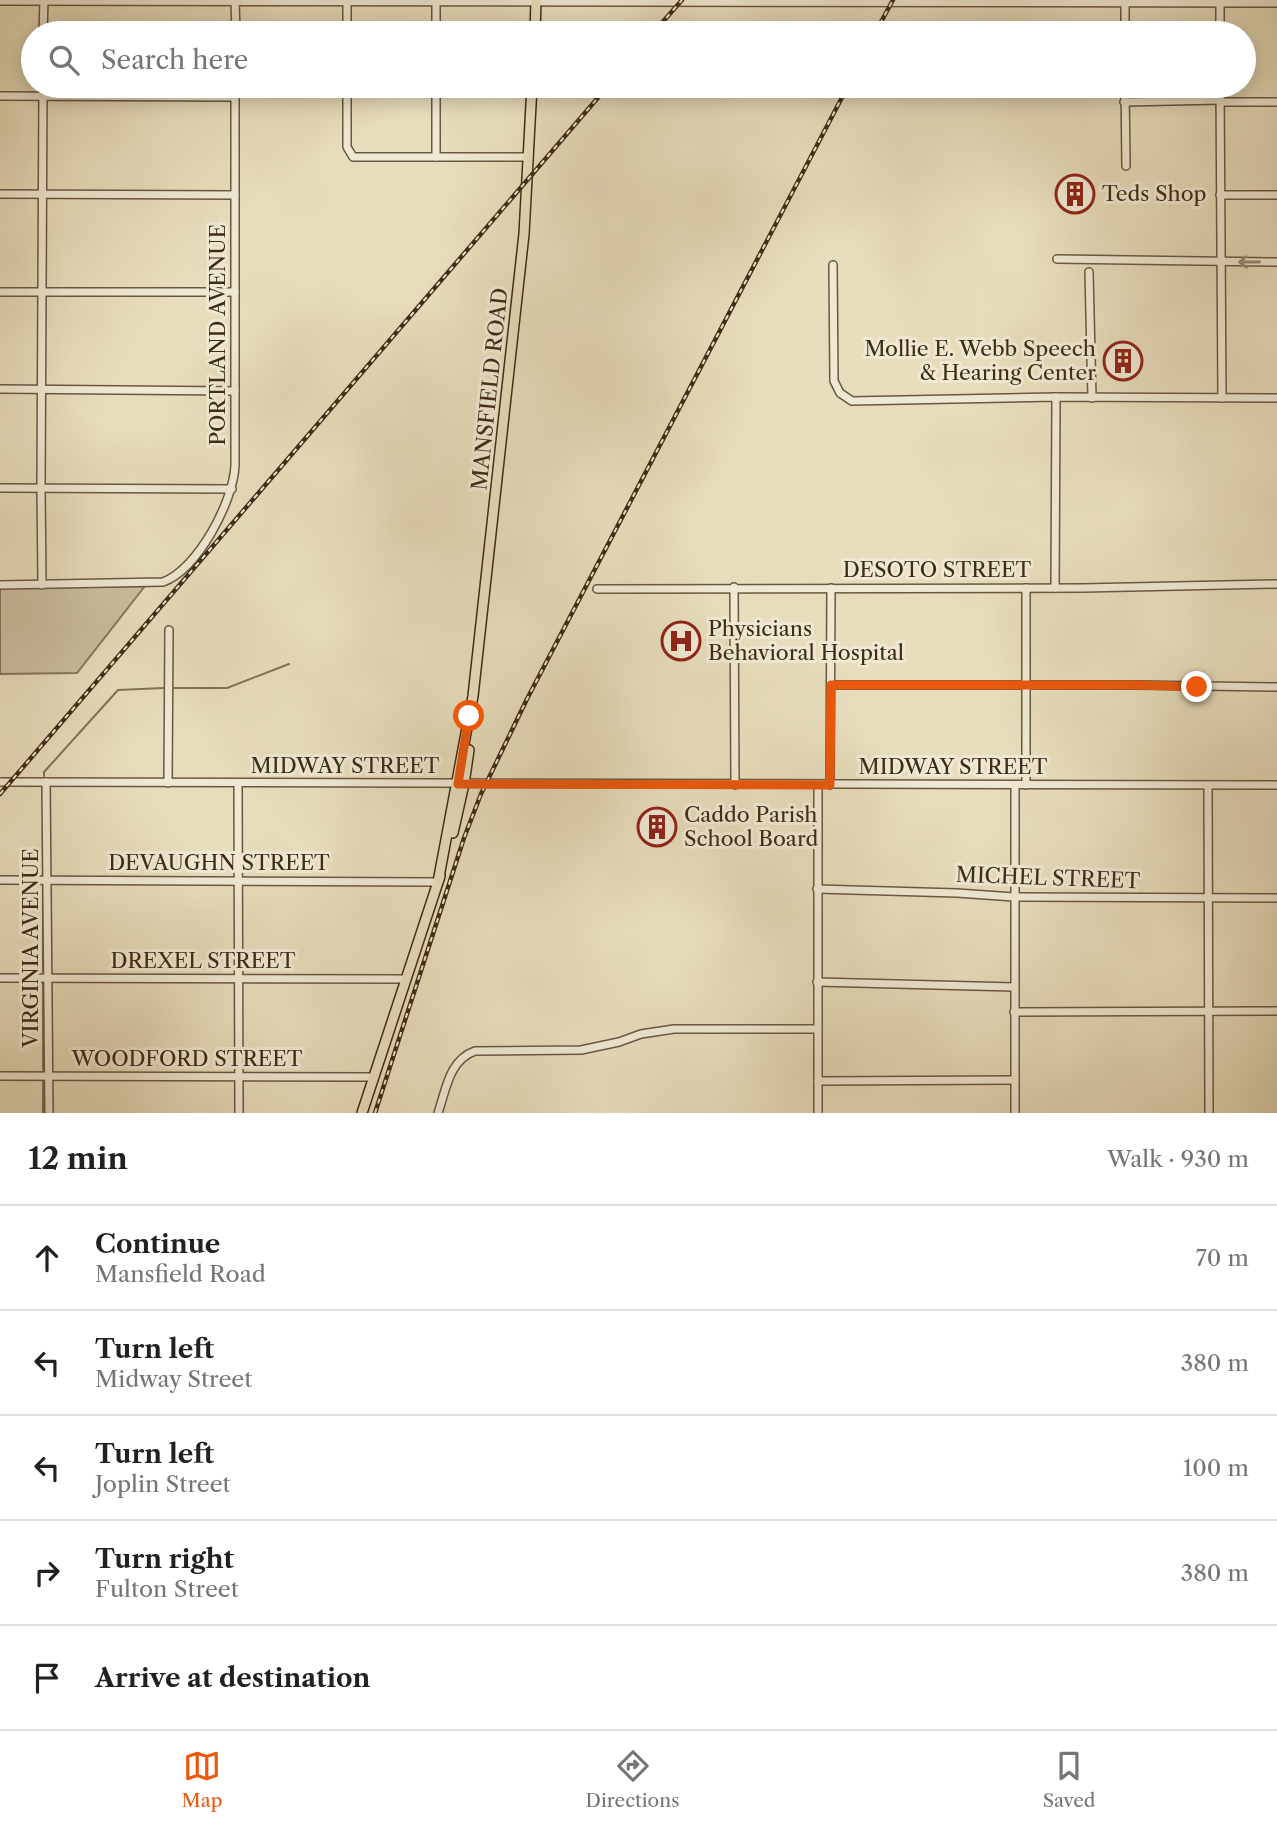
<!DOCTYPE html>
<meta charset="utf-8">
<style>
body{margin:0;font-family:"Libre Caslon Text",serif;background:#f6f6f6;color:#202124}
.stop{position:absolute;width:21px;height:21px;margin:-16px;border:5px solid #ea580c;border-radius:50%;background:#fff}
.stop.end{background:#ea580c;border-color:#fff;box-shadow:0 2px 7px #0008}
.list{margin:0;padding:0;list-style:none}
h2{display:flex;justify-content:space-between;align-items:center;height:91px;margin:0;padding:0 28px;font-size:30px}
h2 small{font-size:23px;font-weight:400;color:#757577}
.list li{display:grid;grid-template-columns:46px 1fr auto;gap:21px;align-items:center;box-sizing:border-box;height:105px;padding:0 28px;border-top:2px solid #e0e0e0}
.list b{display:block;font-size:26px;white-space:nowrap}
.list p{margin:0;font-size:23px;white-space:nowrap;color:#757577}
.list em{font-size:23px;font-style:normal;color:#757577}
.icon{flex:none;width:38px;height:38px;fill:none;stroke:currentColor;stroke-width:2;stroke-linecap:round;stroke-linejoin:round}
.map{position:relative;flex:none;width:1277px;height:1113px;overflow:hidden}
.search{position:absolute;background:#fff;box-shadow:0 4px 18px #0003;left:21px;right:21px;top:21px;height:77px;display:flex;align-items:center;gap:18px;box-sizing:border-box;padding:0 24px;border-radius:38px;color:#757577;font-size:26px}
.sheet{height:616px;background:#fff}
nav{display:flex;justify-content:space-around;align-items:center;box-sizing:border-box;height:98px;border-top:2px solid #e0e0e0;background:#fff;font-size:19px;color:#757577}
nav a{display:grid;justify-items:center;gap:4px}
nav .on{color:#ea580c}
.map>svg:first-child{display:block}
.green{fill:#cabfa0;stroke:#84765b;stroke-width:2}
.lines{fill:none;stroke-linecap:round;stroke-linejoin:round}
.stream{stroke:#827258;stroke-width:2}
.minor-casing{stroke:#695840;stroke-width:10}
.major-casing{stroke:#3f2c16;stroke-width:12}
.minor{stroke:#efe9d3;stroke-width:7}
.major{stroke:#e7ddbc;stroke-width:9}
.rail-casing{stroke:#3f2c16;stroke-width:4.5}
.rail{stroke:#efe9d3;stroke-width:2;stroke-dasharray:5;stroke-linecap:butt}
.oneway{stroke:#978a74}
.route{stroke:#ea580c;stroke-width:9}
.labels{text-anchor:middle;stroke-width:6;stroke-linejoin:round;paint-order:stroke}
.poi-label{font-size:21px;fill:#3f2c16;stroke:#efe9d3;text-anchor:start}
.street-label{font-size:21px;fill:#3f2c16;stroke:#efe9d3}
</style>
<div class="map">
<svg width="1277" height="1113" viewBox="0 0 1277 1113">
<rect width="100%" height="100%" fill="#e7ddbc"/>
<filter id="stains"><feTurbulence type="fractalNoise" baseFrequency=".00286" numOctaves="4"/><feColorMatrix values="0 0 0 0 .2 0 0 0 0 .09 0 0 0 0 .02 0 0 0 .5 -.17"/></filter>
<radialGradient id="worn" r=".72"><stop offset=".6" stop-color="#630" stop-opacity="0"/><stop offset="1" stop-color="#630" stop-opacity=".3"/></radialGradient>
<path class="green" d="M145 586 77 673 0 674V588Z"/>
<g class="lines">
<g class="stream">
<path d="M174 688H227L289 664"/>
<path d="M44 776V772L118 690 163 688"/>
<path d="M43 844V875"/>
<path d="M43 885V972"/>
<path d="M43 983V1070"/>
<path d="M43 1081V1113"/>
</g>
<defs>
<g id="minor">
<path d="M235 0 236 33"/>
<path d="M0 1 1277 3"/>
<path d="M1220 1V33"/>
<path d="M43 33 44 0"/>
<path d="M347 33V3"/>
<path d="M436 33V3"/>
<path d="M1125 33V3"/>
<path d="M347 86V147L353 157H529"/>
<path d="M1125 86 1126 166"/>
<path d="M1220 86 1222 398"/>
<path d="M0 96 235 97"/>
<path d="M1124 102 1220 100"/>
<path d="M1220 102H1277"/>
<path d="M436 157V86"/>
<path d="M0 194 235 195"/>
<path d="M1220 195H1277"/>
<path d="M1057 259 1277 262"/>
<path d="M833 265 834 381 840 393 852 401 1056 397 1277 398"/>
<path d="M1089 272 1092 398"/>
<path d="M0 292H235"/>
<path d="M0 389 235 391"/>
<path d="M0 488 232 489"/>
<path d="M0 585 163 582C198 569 233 502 235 466V86"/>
<path d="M42 585 41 488 43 86"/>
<path d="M734 587 735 785"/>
<path d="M1055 588 1056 397"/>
<path d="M597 589 1083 588 1277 584"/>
<path d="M831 685H1138L1277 687"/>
<path d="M0 782 1277 785"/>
<path d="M46 782 49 1113"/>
<path d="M168 783 169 630"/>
<path d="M238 783 239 1113"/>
<path d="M830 785 831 588"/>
<path d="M1026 785V588"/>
<path d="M1208 785 1209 1113"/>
<path d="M0 880 438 882"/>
<path d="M817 889 957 893 1014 897 1277 898"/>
<path d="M0 978 406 979"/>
<path d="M817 982 1014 987"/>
<path d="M1014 1012 1277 1011"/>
<path d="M0 1076 373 1077"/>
<path d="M818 1081 1015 1080"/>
<path d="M438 1113C446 1090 449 1060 475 1051L581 1050 619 1042 641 1034 674 1029H818"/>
<path d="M818 1113V784"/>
<path d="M1015 1113V785"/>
</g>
<g id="major">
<path d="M535 33 536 0"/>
<path d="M453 833 464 784 469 750"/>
<path d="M438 882 473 696 524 234 532 86"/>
<path d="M362 1113 440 876"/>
</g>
</defs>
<use href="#minor" class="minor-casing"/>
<use href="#major" class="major-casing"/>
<use href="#minor" class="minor"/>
<use href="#major" class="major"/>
<defs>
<g id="rail">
<path d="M653 33 682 0"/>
<path d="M875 33 893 0"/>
<path d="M0 794 608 86"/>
<path d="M375 1113 464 838 481 794 527 699 848 86"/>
</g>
</defs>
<use href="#rail" class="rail-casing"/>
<use href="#rail" class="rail"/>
</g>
<defs><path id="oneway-shaft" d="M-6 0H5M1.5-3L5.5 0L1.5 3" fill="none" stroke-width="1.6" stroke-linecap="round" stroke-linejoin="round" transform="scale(1.75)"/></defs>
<use class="oneway" href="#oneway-shaft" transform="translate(1249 262) rotate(180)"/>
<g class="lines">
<path class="route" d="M469 716 458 784 830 785 831 685H1138L1197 687"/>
</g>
<defs>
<symbol id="building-ring" viewBox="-11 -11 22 22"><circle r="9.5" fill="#efe9d3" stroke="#8f2418" stroke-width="1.5"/><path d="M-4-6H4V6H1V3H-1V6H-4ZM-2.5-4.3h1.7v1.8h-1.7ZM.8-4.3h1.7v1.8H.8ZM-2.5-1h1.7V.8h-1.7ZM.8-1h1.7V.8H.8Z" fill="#8f2418"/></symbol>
<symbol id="hospital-ring" viewBox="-11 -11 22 22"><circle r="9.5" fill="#efe9d3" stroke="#8f2418" stroke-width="1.5"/><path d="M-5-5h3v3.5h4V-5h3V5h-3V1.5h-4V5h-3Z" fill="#8f2418"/></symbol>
</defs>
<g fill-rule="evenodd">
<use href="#building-ring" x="1053" y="172" width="44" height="44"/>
<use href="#building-ring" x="1101" y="339" width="44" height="44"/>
<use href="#hospital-ring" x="659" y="619" width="44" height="44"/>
<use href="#building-ring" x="635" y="805" width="44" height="44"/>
</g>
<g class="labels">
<g class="poi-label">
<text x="1102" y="201">Teds Shop</text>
<text x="1096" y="356" text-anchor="end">Mollie E. Webb Speech<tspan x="1096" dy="24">&amp; Hearing Center</tspan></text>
<text x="708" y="636">Physicians<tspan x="708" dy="24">Behavioral Hospital</tspan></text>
<text x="684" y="822">Caddo Parish<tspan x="684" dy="24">School Board</tspan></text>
</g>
<g class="street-label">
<text transform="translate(218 335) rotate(-90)" y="7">PORTLAND AVENUE</text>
<text transform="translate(490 389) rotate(-84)" y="7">MANSFIELD ROAD</text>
<text x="937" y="577">DESOTO STREET</text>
<text x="345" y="773">MIDWAY STREET</text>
<text x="953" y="774">MIDWAY STREET</text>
<text x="219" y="870">DEVAUGHN STREET</text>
<text transform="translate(1048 878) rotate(2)" y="7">MICHEL STREET</text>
<text transform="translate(31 948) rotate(-90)" y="7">VIRGINIA AVENUE</text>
<text x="203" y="968">DREXEL STREET</text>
<text x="187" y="1066">WOODFORD STREET</text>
</g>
</g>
<rect width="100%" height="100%" filter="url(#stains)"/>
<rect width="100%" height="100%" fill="url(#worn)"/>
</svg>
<div class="stop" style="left:469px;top:716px"></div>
<div class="stop end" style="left:1197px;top:687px"></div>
<div class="search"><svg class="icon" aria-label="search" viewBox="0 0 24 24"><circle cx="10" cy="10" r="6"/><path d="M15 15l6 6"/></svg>Search here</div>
</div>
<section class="sheet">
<h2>12 min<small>Walk · 930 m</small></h2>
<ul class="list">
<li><svg class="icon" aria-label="ahead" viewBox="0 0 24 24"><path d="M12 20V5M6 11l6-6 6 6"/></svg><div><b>Continue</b><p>Mansfield Road</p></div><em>70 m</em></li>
<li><svg class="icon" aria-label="left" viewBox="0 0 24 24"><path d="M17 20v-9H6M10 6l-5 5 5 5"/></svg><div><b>Turn left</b><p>Midway Street</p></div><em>380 m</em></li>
<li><svg class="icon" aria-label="left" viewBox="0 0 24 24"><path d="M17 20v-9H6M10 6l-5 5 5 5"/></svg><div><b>Turn left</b><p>Joplin Street</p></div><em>100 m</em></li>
<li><svg class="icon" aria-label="right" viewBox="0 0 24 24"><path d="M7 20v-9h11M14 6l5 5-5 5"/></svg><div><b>Turn right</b><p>Fulton Street</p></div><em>380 m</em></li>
<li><svg class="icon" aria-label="arrive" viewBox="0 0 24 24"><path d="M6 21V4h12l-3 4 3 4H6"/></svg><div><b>Arrive at destination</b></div></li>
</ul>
</section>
<nav>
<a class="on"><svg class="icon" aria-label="map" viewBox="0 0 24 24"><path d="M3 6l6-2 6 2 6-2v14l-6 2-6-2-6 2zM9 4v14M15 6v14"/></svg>Map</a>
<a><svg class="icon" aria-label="directions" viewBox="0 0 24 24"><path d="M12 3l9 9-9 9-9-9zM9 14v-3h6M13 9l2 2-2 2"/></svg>Directions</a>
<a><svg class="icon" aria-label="saved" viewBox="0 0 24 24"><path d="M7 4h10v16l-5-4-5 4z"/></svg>Saved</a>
</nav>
